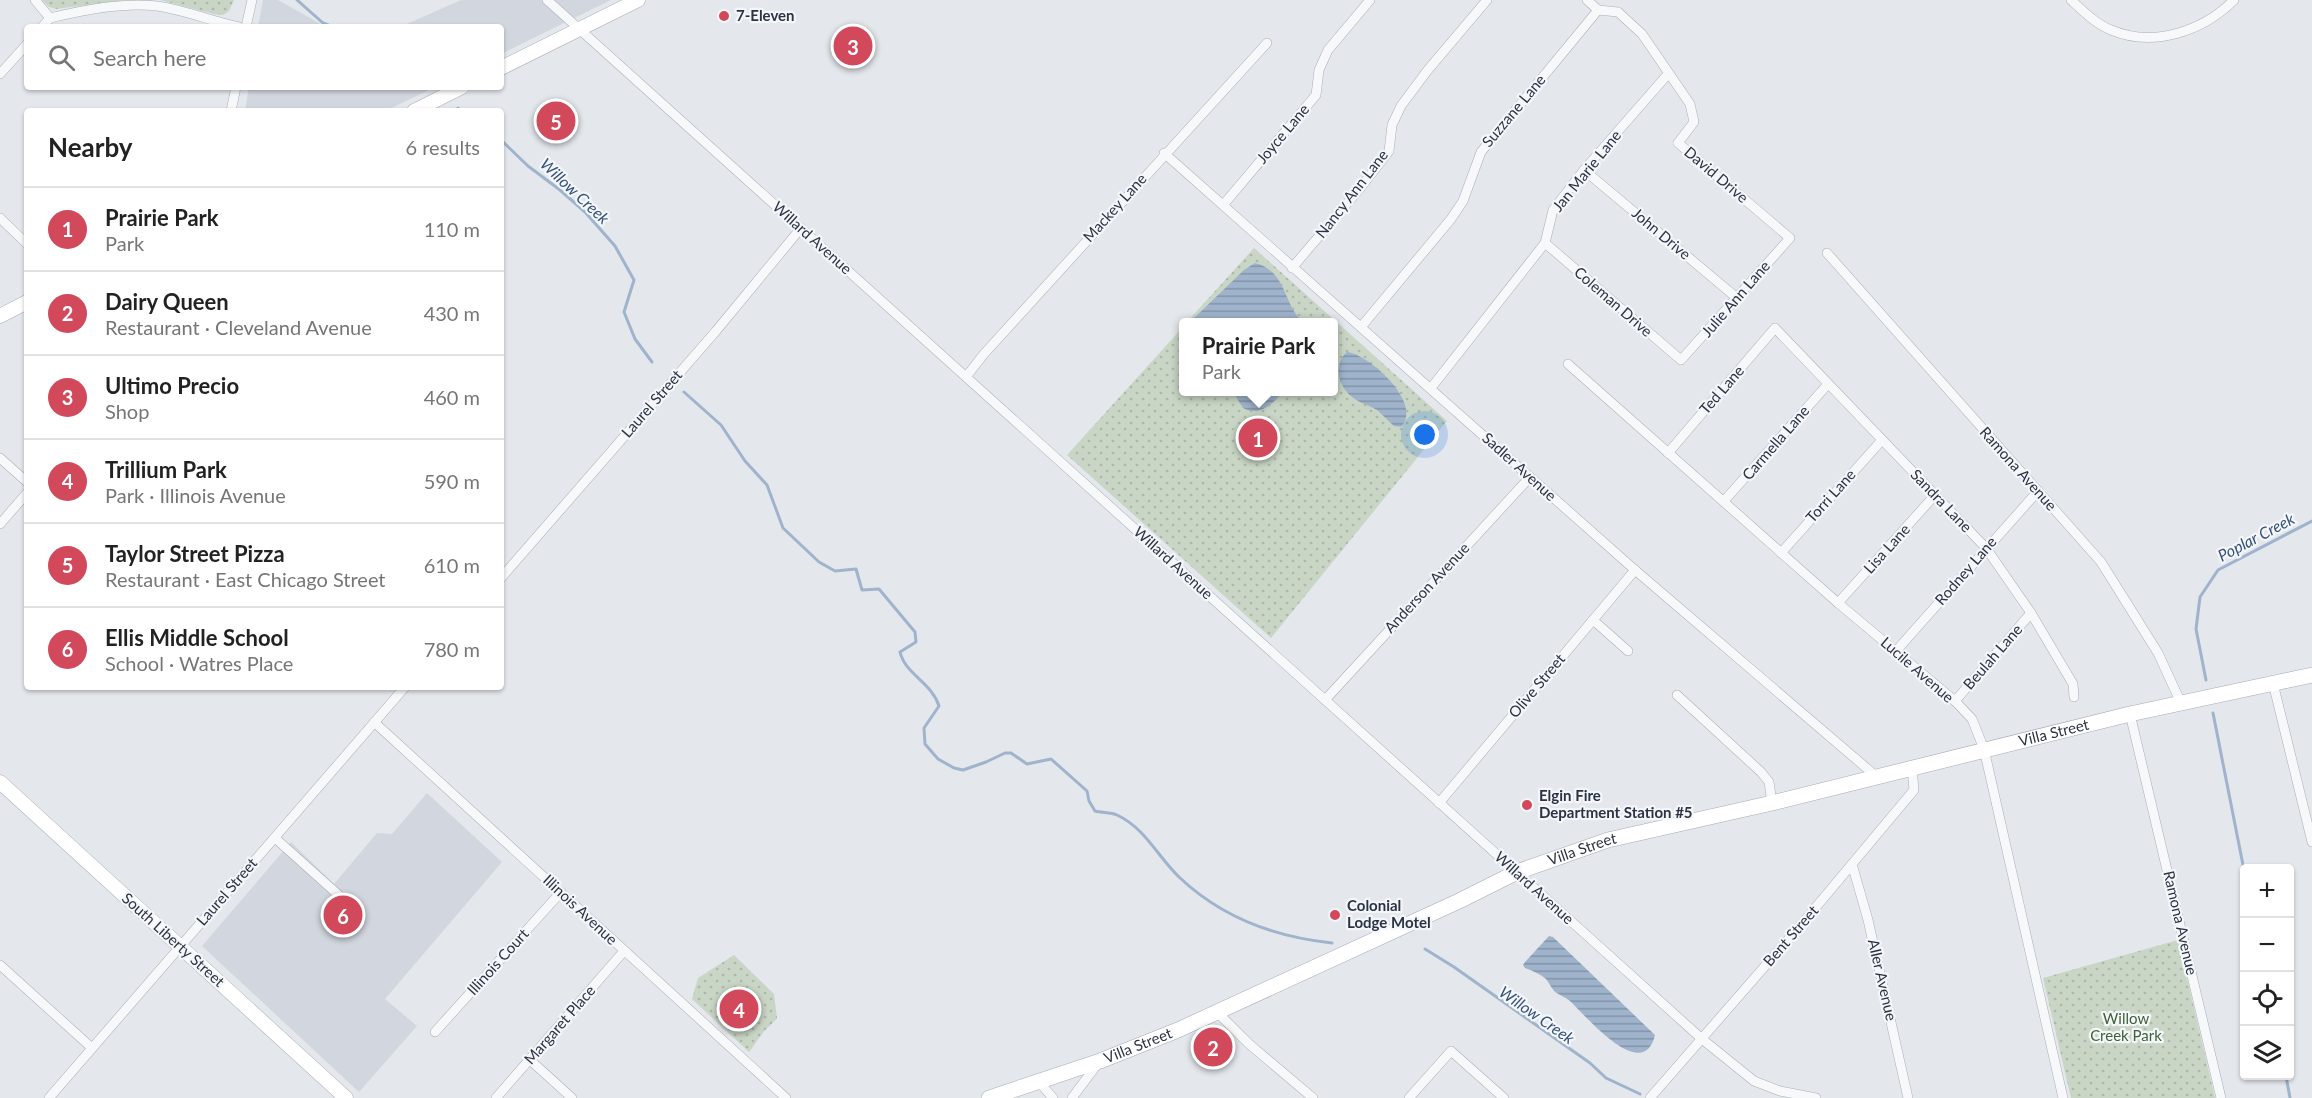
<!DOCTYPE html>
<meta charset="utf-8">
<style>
body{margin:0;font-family:Lato,sans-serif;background:#f2f2f2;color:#222}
.controls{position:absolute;right:18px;bottom:18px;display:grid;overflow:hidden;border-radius:6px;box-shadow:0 2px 4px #0004}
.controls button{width:54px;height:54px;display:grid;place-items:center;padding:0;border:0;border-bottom:2px solid #e0e0e0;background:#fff;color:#222;font:30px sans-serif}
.you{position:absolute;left:1425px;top:435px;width:21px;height:21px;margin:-15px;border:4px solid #fff;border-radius:50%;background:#1a73e8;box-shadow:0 0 0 9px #1a73e833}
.badge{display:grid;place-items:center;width:39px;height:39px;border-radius:50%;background:#d1495b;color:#fff;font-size:20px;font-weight:700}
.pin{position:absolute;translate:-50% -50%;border:3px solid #fff;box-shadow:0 2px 6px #0006}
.popup{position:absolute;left:1179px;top:318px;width:159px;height:78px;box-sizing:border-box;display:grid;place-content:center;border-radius:6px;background:#fff;filter:drop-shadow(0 2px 4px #0005);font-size:20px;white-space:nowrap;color:#767676}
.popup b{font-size:22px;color:#222}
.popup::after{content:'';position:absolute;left:50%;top:100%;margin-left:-12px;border:12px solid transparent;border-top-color:#fff}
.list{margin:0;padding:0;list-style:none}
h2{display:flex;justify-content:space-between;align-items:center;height:78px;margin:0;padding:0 24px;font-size:26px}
h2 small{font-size:20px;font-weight:400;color:#767676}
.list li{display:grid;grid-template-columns:39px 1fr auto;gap:18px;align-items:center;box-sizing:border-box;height:84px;padding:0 24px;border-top:2px solid #e0e0e0}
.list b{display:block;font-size:22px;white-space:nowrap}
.list p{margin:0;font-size:20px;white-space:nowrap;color:#767676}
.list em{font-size:20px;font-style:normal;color:#767676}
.icon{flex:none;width:33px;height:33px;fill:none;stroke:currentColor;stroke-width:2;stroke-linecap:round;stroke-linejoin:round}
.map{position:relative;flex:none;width:2312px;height:1098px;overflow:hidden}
.search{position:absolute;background:#fff;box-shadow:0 2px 4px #0004;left:24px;top:24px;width:480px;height:66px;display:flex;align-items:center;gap:15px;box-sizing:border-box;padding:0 21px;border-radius:6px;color:#767676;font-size:22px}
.panel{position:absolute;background:#fff;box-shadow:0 2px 4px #0004;left:24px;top:108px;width:480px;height:582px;border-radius:6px}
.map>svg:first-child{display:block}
.built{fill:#d2d6de}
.park{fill:url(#park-dots)}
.water{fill:url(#water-rules)}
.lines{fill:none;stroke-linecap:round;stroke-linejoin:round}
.stream{stroke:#9fb4cc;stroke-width:3}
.street-casing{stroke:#a9aeb7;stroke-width:10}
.secondary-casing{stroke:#a9aeb7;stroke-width:15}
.primary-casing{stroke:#a3abb8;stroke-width:16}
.street{stroke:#f7f8fa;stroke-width:9}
.secondary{stroke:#fff;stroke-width:14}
.primary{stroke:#fff;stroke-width:15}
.poi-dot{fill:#d1495b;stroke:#f4f6f9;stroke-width:2}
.labels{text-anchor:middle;stroke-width:4.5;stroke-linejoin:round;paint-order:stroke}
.poi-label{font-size:15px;font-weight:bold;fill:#2b3445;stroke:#f4f6f9;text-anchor:start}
.street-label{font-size:15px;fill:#2b3445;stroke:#f4f6f9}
.park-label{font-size:15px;fill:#3f6138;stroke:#f4f6f9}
.water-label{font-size:16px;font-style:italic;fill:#34527a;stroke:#f4f6f9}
</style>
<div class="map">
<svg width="2312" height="1098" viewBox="0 0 2312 1098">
<defs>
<pattern id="park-dots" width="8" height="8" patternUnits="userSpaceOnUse" patternTransform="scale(1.5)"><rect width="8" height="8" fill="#c9d6c5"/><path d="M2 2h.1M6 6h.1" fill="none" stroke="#adb8ab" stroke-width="1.8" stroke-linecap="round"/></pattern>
<pattern id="water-rules" width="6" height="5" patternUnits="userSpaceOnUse" patternTransform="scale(1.5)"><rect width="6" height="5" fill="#9fb4cc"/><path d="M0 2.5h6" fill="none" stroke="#8293a7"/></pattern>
</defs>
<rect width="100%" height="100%" fill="#e4e7ec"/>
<g class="built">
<path d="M263 0H278L326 27H258Z"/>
<path d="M461 0H611L501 54V27H400Z"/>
<path d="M249 87H435L385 111H245Z"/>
<path d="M427 793 502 862 385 999 417 1026 359 1092 202 946 291 842 334 884 377 833 392 834Z"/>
</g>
<g class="park">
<path d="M42 0H124L56 9 49 7Z"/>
<path d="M160 0H234L229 11 223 15 214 14Z"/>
<path d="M1254 248 1447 421 1271 638 1067 455 1183 327V392H1333V322H1187Z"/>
<path d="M2178 940 2215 1098H2071L2043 978Z"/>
<path d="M734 955 774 994 777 1018C772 1025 766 1028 762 1034 757 1040 754 1046 749 1052L692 999 698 978Z"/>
</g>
<g class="water">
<path d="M1255 263C1287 271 1283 305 1303 322H1190L1244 270Z"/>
<path d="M1347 352C1369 354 1424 404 1401 427L1394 426C1388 421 1383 415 1377 410 1369 405 1359 403 1352 397 1338 386 1333 364 1347 352Z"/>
<path d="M1233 392H1282C1274 404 1258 417 1243 408Z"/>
<path d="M1549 936 1553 937 1655 1035C1643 1085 1585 1015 1570 1001 1565 997 1559 995 1554 991 1551 987 1549 983 1546 979 1540 974 1533 971 1525 968L1523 965 1525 962Z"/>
</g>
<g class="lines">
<g class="stream">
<path d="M297 0 323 23 333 27"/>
<path d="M458 108 460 111"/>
<path d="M501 140 528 166 560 190 585 212 615 246 634 280 624 312 635 339 652 362"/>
<path d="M684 392 721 425 745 461 767 485 783 528 819 562 835 571 856 569 862 590 879 589 915 632 916 642 900 652C905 674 932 683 939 706L924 728 925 744 938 759 954 768 963 770 986 762 1005 753H1011L1027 764 1051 759 1087 791 1089 801 1095 811C1102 813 1111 812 1117 815 1145 828 1158 857 1179 877 1221 917 1275 937 1332 943"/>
<path d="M2206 680 2196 629 2200 597 2218 570 2312 521"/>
<path d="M2213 713 2244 870"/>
<path d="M1425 949 1454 967 1590 1063 1606 1078 1640 1094"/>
<path d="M2286 1076 2290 1098"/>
</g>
<defs>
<g id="street">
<path d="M35 0 50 18C84 10 122 2 157 6 185 10 211 21 239 27"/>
<path d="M547 0 1702 1039 1754 1081 1780 1091 1816 1098"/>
<path d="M1587 0 1598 10"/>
<path d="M2071 0C2083 11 2096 24 2111 30 2154 48 2203 31 2234 0"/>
<path d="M42 27 50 18"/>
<path d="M246 27 252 0"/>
<path d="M0 74 27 44"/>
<path d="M231 111 236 87"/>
<path d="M1164 153 1635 570 1877 777"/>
<path d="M1584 170 1737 298"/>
<path d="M1224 204 1316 95 1319 70 1328 50 1370 0"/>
<path d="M0 218 27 244"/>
<path d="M1545 243 1681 360 1790 238 1678 143 1694 122 1690 104 1642 34 1618 12 1598 10"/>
<path d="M1827 253 2101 562 2158 653 2181 703"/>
<path d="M1292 268 1361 187 1389 151 1392 125 1401 106 1427 71 1487 0"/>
<path d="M1361 327 1451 219 1463 201 1481 152 1598 10"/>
<path d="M1568 364 1838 603 1955 701 1972 719 1984 749 2063 1098"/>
<path d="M966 377 983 355 1267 43"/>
<path d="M1431 388 1545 243 1553 210 1584 170 1668 74"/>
<path d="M1668 453 1775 328 1986 548 2031 613 2073 684 2074 697"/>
<path d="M0 458 27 482"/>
<path d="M1724 501 1828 384"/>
<path d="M0 524 27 493"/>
<path d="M1781 553 1882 440"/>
<path d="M501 578 716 331 801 228"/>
<path d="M1838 603 1935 495"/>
<path d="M1593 620 1628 651"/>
<path d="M1896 651 2038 491"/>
<path d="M2273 683 2312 842"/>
<path d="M1677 695 1761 772 1769 782 1772 803"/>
<path d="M1325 700 1530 477"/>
<path d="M1955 701 2031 613"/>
<path d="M2130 714 2221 1098"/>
<path d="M374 722 786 1098"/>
<path d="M1439 803 1635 570"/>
<path d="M275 838 343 899"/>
<path d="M1852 864 1868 920 1908 1098"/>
<path d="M0 965 92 1048"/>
<path d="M1218 1013 1248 1043 1313 1098"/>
<path d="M435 1032 561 892"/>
<path d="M529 1059 572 1098"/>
<path d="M1039 1082 1053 1098"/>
<path d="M49 1098 405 687"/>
<path d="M496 1098 624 951"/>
<path d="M1072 1098 1099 1062"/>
<path d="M1409 1098 1451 1051 1504 1098"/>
<path d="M1650 1098 1806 919 1914 790 1912 767"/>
</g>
<g id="secondary">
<path d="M501 68 638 0"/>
<path d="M414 111 462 87"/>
<path d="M0 316 27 302"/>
<path d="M0 782 346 1098"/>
</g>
<g id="primary">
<path id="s1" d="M989 1098 1100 1061 1178 1030 1459 901 1517 872 1608 840 1772 803 2130 714 2312 675"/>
</g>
</defs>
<use href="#street" class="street-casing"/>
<use href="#secondary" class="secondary-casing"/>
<use href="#primary" class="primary-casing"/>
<use href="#street" class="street"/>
<use href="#secondary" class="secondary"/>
<use href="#primary" class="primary"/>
</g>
<g class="poi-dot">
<circle cx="724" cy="16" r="6"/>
<circle cx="1527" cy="805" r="6"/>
<circle cx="1335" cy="915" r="6"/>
</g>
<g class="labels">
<g class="poi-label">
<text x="736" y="21">7-Eleven</text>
<text x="1539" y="801">Elgin Fire<tspan x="1539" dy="17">Department Station #5</tspan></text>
<text x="1347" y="911">Colonial<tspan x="1347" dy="17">Lodge Motel</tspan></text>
</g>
<g class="street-label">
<text transform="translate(1514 111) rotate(-50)" y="5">Suzzane Lane</text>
<text transform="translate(1283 134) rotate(-50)" y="5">Joyce Lane</text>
<text transform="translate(1587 171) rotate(-51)" y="5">Jan Marie Lane</text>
<text transform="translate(1716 175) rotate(40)" y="5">David Drive</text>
<text transform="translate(1352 194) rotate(-52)" y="5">Nancy Ann Lane</text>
<text transform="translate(1115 208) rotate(-48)" y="5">Mackey Lane</text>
<text transform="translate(1661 234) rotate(40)" y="5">John Drive</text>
<text transform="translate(812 238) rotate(42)" y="5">Willard Avenue</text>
<text transform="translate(1736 299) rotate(-49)" y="5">Julie Ann Lane</text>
<text transform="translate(1613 302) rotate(41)" y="5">Coleman Drive</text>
<text transform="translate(1722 390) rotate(-49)" y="5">Ted Lane</text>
<text transform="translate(652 404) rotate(-49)" y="5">Laurel Street</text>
<text transform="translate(1776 443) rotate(-49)" y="5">Carmella Lane</text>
<text transform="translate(1519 467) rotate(42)" y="5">Sadler Avenue</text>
<text transform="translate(2018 469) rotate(48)" y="5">Ramona Avenue</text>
<text transform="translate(1831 496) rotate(-48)" y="5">Torri Lane</text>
<text transform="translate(1941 501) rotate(46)" y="5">Sandra Lane</text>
<text transform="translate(1887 549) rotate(-48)" y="5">Lisa Lane</text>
<text transform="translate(1173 563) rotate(42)" y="5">Willard Avenue</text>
<text transform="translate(1966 571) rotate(-49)" y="5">Rodney Lane</text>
<text transform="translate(1427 588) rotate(-47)" y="5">Anderson Avenue</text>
<text transform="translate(1993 657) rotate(-49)" y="5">Beulah Lane</text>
<text transform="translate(1917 670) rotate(41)" y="5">Lucile Avenue</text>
<text transform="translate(1537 686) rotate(-50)" y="5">Olive Street</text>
<text dy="5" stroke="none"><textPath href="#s1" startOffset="1130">Villa Street</textPath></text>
<text dy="5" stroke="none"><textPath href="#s1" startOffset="644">Villa Street</textPath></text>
<text transform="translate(1534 888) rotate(42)" y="5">Willard Avenue</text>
<text transform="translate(227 892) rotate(-49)" y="5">Laurel Street</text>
<text transform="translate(580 910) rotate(43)" y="5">Illinois Avenue</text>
<text transform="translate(2180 923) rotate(77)" y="5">Ramona Avenue</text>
<text transform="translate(1791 936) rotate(-49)" y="5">Bent Street</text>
<text transform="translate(173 940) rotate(42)" y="5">South Liberty Street</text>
<text transform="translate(498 962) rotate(-48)" y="5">Illinois Court</text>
<text transform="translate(1882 980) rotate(77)" y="5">Aller Avenue</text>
<text transform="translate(560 1025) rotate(-49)" y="5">Margaret Place</text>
<text dy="5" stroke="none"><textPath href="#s1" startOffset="158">Villa Street</textPath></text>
</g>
<g class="park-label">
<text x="2126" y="1024">Willow<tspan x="2126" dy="17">Creek Park</tspan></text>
</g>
<g class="water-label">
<text transform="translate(575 191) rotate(43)" y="6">Willow Creek</text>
<text transform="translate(2256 537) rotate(-28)" y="6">Poplar Creek</text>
<text transform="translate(1537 1015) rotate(35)" y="6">Willow Creek</text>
</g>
</g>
</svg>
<div class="controls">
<button>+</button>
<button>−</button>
<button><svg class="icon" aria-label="locate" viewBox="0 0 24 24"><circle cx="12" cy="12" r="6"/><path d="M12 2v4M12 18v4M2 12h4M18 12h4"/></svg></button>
<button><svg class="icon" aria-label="layers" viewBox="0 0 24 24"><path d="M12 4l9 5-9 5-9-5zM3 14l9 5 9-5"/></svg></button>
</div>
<div class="you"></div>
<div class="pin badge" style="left:1258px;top:438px">1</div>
<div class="popup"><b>Prairie Park</b>Park</div>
<div class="pin badge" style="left:1213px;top:1047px">2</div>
<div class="pin badge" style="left:853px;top:46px">3</div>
<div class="pin badge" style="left:739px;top:1009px">4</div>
<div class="pin badge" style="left:556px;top:121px">5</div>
<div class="pin badge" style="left:343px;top:915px">6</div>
<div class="search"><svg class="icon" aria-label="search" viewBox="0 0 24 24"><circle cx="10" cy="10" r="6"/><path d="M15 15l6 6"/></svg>Search here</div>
<section class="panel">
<h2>Nearby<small>6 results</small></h2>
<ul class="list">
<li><span class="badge">1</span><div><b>Prairie Park</b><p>Park</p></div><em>110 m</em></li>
<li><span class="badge">2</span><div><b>Dairy Queen</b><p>Restaurant · Cleveland Avenue</p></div><em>430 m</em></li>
<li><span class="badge">3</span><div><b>Ultimo Precio</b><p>Shop</p></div><em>460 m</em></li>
<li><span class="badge">4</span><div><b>Trillium Park</b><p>Park · Illinois Avenue</p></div><em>590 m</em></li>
<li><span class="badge">5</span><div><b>Taylor Street Pizza</b><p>Restaurant · East Chicago Street</p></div><em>610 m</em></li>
<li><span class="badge">6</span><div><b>Ellis Middle School</b><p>School · Watres Place</p></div><em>780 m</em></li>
</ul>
</section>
</div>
